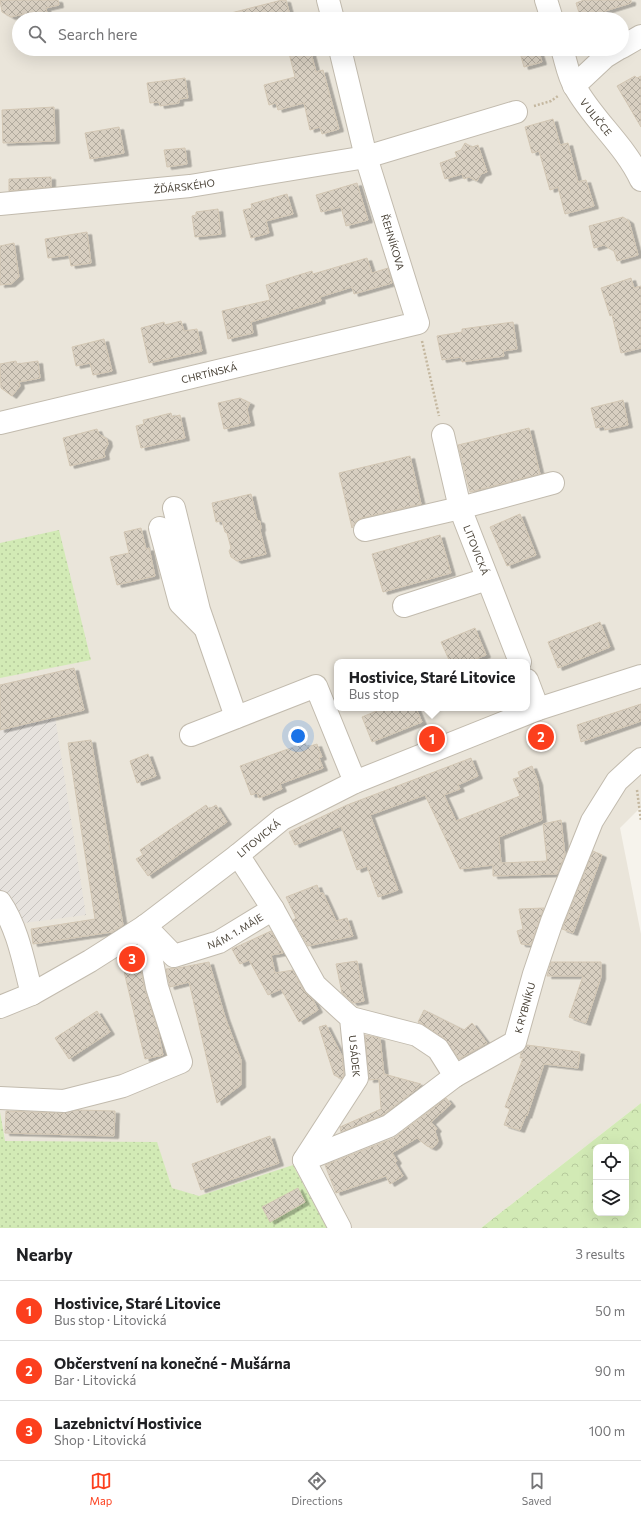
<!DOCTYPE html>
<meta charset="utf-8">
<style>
body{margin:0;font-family:Commissioner,sans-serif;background:#f6f6f6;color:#202124}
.controls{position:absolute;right:12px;bottom:12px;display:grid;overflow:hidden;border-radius:8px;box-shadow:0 4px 16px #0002}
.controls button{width:36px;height:36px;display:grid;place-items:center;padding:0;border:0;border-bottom:1px solid #e0e0e0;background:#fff;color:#202124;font:20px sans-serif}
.you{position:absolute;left:298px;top:736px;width:14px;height:14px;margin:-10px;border:3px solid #fff;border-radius:50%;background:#1a73e8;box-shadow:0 0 0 6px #1a73e833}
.badge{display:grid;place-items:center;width:26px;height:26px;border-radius:50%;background:#fc3f1d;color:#fff;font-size:13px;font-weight:700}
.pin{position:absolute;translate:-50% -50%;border:2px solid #fff;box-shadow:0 1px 4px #0006}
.popup{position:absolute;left:334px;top:659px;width:196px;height:52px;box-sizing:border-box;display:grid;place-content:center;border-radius:8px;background:#fff;filter:drop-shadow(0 1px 3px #0005);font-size:13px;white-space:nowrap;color:#757577}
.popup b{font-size:15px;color:#202124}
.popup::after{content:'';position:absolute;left:50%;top:100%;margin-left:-8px;border:8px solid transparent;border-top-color:#fff}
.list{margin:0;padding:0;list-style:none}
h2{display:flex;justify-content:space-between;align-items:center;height:52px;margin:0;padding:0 16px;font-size:17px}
h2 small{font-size:13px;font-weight:400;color:#757577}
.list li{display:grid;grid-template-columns:26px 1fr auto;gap:12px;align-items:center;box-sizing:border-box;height:60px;padding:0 16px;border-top:1px solid #e0e0e0}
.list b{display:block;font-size:15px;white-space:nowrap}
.list p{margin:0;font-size:13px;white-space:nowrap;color:#757577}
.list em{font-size:13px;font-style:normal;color:#757577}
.icon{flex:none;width:22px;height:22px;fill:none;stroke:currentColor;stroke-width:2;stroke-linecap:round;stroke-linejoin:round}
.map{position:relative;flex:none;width:641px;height:1228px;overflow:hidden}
.search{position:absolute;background:#fff;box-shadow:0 4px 16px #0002;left:12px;right:12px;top:12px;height:44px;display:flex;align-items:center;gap:10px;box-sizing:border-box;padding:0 14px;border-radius:22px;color:#757577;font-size:15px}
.sheet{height:232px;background:#fff}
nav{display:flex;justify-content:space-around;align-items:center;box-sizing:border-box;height:56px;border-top:1px solid #e0e0e0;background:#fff;font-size:11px;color:#757577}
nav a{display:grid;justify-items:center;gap:2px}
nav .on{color:#fc3f1d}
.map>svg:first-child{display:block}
.residential{fill:#eae5da;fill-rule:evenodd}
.industrial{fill:url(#industrial-furrows)}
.grass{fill:url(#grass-dots)}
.forest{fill:url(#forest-crowns);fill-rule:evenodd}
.building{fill:url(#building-cross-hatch);stroke:#d3c7b4;filter:url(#shadow)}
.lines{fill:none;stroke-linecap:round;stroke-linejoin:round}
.minor-casing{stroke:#c2bbae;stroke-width:24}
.path{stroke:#c4b79f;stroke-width:2.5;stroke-dasharray:2 2;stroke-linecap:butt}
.minor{stroke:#fff;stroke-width:22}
.labels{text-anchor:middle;stroke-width:3;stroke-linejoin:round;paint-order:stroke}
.street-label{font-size:10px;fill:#4b4439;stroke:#fff}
</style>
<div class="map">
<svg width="641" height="1228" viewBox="0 0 641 1228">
<defs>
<pattern id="industrial-furrows" width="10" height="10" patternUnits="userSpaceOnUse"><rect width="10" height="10" fill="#e6e2dd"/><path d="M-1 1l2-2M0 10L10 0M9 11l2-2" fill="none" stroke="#c7c3be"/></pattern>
<pattern id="grass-dots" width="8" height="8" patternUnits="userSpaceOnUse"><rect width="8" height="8" fill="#d2eab5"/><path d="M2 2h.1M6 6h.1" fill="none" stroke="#b6ca9c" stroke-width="1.8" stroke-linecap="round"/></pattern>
<pattern id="forest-crowns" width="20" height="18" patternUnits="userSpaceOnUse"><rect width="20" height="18" fill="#d2eab5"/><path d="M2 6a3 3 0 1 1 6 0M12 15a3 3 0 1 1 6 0" fill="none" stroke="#b6ca9c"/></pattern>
<pattern id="building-cross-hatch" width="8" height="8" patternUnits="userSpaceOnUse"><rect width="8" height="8" fill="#d8cfc1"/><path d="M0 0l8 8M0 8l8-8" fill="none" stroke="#b1aa9e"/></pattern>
<filter id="shadow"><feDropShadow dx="4.5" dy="2.5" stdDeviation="0" flood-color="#0004"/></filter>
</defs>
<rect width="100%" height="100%" fill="#f6f3ec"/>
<path class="residential" d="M0 0H641V807L620 828 641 934V1103L481 1228H0ZM19 19H622V49H19ZM337 662H527V708H337Z"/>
<path class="industrial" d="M55 717 86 915 0 926V730Z"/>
<g class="grass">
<path d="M59 530 91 660 0 678V543Z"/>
<path d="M0 1112 5 1141 157 1142 172 1188 199 1196 293 1165 327 1228H0Z"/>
</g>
<path class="forest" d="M641 1103V1228H481ZM596 1147H626V1213H596Z"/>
<g class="building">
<path d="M0 0H58L59 5 46 8 48 19H25L24 14 11 17 2 12Z"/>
<path d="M282 0H286L291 19H227V14Z"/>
<path d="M584 0H631V3L605 11 608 19H581L576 3Z"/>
<path d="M288 49H310L316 72 323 70 339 129 322 134 320 127 310 130 304 103 278 110 276 103 269 105 264 85 295 77Z"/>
<path d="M519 49H538L542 62 524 67Z"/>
<path d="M635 76 637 78 641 76V127L617 86Z"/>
<path d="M185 78 188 98 179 99V103L160 106 159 102 150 103 147 83Z"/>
<path d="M54 107 55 141 3 143 2 110Z"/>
<path d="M553 119 560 145 568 143 578 182 586 180 594 206 565 214 558 187 550 190 539 151 532 153 525 127Z"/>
<path d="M119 127 124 153 90 159 85 133Z"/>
<path d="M465 143 472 147 478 145 487 172 481 174 477 181 469 177 464 179 462 174 445 179 440 163 457 157 455 152 461 150Z"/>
<path d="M185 148 187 164 167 167 164 150Z"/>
<path d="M51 177V187L9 191V179Z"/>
<path d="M357 183 368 220 346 226 341 207 321 212 316 195Z"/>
<path d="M287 194 293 214 266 221 269 233 251 238 243 210 252 208 251 204Z"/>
<path d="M218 209 221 234 195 237 192 216 196 215V212Z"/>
<path d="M623 217 629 221 638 255 617 261 614 251 604 245 594 248 589 226Z"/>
<path d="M87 232 91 263 71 266 69 255 48 258 45 239Z"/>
<path d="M14 243 19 277 11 284 0 285V246Z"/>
<path d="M367 258 372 273 388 268 392 283 354 294 352 287 320 297 321 301 251 322 253 333 228 339 222 311 270 300 266 285 312 271 313 274Z"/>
<path d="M631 278 634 288 641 286V348L621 353 612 315 610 316 601 288Z"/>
<path d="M181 321 184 331 197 329 202 351 149 363 141 328 164 322 165 325Z"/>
<path d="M513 322 517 349 503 351 504 356 462 362 461 357 442 360 437 336 462 332V329Z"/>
<path d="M104 339 112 371 93 375 90 363 76 366 72 347Z"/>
<path d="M16 361 17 364 38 361 40 378 19 382 20 386 12 396 1 388 0 364Z"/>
<path d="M240 398 250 403 247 409 250 423 224 429 218 403Z"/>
<path d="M623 400 628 425 605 430 604 426 596 428 591 408Z"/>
<path d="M171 413 172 417 180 415 185 438 141 448 136 426 144 424 143 420Z"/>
<path d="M529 428 540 474 470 492 458 445Z"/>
<path d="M97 429 99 434 107 439 108 444 104 452 105 457 70 466 63 438Z"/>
<path d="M410 456 421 504 362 518 356 521 352 528 339 473Z"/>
<path d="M251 494 257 520 260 521 261 528 260 530 266 554 237 561 231 557 229 551 231 548 227 533 225 532 222 521 216 522 212 503Z"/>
<path d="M520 514 536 555 507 566 490 527Z"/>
<path d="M141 528 146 549 149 548 155 576 117 585 110 557 129 553 124 532Z"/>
<path d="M440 535 451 573 383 592 372 554Z"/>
<path d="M600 622 610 647 558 668 548 642Z"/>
<path d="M475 628 486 655 468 662H450L441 642Z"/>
<path d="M74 668 84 710 0 730V685Z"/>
<path d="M641 704V721L581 742 577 725Z"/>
<path d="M384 708H416L422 722 372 742 362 717Z"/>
<path d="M91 740 123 925 112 932 33 944 31 929 95 919 68 743Z"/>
<path d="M305 743 307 747 317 744 322 757 319 758 323 768 280 784 282 789 259 798 257 793 251 795 240 766Z"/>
<path d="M148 754 156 776 137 783 130 761Z"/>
<path d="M471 758 478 776 458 785 460 789 444 795 456 821 520 796 513 779 520 777 518 772 532 766 538 782 542 820 499 837 501 863 547 861 543 824 561 820 565 855 557 874 493 876V865L460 869 425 795 370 815 398 890 378 897 367 866 357 870 341 826 295 845 289 832 347 805Z"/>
<path d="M206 805 209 809 216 805 227 822 148 876 136 859 143 855 140 850Z"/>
<path d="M593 851 602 855 573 933 562 929Z"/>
<path d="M317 885 320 893H323L336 921 347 918 353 936 308 946 293 920 296 918 286 897Z"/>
<path d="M544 908 531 945 521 944 517 931 523 929 519 909Z"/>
<path d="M271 931 283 953 271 955 275 973 293 970 304 991 313 1000 318 1010 299 1022 281 989 268 995 249 960 240 964 232 949Z"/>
<path d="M138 954 145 990 157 1027 163 1055 145 1059 121 959Z"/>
<path d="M357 961 364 1001 353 1003 342 993 336 964Z"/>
<path d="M209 962 225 1017 241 1060V1085L217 1103 189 982 170 987 166 969 178 968Z"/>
<path d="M551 962H601V977L586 1023 569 1017 583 976H547Z"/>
<path d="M424 1010 464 1030 472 1023 487 1043 459 1059 445 1039 424 1025 418 1022Z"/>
<path d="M97 1011 110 1032 69 1059 55 1038Z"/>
<path d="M326 1025 342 1056 344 1075 342 1079 334 1075 319 1027Z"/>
<path d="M365 1035 380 1038 384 1074 421 1084 420 1086 383 1115 341 1132 340 1127 381 1109 379 1079 369 1080Z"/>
<path d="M527 1045 580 1052 578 1068 544 1064 527 1116 526 1115 520 1130 504 1125 510 1109 505 1107 523 1058H520L521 1053Z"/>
<path d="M446 1098 451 1104 431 1122 437 1129 435 1131 438 1141 436 1145 432 1148 427 1146 417 1138 392 1153 397 1161 395 1163 403 1176 390 1184 386 1176 336 1193 325 1165 394 1138Z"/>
<path d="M78 1110 115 1111 114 1136 5 1133 6 1111 63 1113Z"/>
<path d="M270 1136 279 1163 201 1190 192 1164Z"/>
<path d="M298 1188 305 1202 270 1222 262 1207Z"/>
</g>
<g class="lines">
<defs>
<g id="minor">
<path d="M328 0 333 19"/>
<path d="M546 0 552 19"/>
<path d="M622 47 641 36"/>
<path id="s1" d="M562 49C566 61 568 76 575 87 593 120 625 145 641 180"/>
<path d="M574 86 605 57 618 49"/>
<path id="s2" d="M0 204 190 186 366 157 516 112"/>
<path id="s3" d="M0 423 418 323 366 157 340 49"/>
<path id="s4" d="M443 435 460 508 520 662"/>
<path d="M174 508 199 610 236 717"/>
<path d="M160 528 180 603 203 626"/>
<path d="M365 530 460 508 553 483"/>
<path d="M404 606 487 579"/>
<path d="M527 680 538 709"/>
<path d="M191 735 316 686 355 782"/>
<path d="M0 902C18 928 24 964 32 994"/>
<path id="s5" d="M273 909 315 985 351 1018 357 1078 304 1160 340 1228"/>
<path id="s6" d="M145 926 174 956 219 942 273 909 238 855"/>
<path id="s7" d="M0 1007 32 994 90 961 145 926 238 855 282 819 355 782 538 709 641 676"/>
<path d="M351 1018 417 1035 438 1049 455 1076"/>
<path d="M0 1098 64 1101 123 1086 181 1062 157 987 145 926"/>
<path id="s8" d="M304 1160 389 1126 455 1076 515 1042 534 974 552 921 592 821 617 781 641 759"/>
</g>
</defs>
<use href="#minor" class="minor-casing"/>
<g class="path">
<path d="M534 106 551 101 558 96"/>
<path d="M422 341 439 416"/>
<path d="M637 790 641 821"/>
</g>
<use href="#minor" class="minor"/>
</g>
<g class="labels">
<g class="street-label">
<text dy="4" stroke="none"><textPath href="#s1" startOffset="77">V ULIČCE</textPath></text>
<text dy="4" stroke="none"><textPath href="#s2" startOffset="185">ŽĎÁRSKÉHO</textPath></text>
<text transform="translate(393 242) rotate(73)" y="4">ŘEHNÍKOVA</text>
<text dy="4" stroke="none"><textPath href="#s3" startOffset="215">CHRTÍNSKÁ</textPath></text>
<text dy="4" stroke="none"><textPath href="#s4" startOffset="120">LITOVICKÁ</textPath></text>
<text dy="4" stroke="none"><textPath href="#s7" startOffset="310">LITOVICKÁ</textPath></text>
<text dy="4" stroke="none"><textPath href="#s6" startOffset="108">NÁM. 1. MÁJE</textPath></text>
<text dy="4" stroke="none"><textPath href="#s8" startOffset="279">K RYBNÍKU</textPath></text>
<text dy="4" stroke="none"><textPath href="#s5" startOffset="174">U SÁDEK</textPath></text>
</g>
</g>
</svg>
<div class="controls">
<button><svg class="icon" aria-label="locate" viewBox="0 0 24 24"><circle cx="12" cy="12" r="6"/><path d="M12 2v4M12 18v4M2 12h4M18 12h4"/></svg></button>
<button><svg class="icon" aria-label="layers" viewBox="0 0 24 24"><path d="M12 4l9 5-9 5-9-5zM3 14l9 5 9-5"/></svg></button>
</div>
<div class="you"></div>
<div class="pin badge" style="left:432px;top:739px">1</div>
<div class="popup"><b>Hostivice, Staré Litovice</b>Bus stop</div>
<div class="pin badge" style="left:541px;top:737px">2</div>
<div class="pin badge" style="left:132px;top:959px">3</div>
<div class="search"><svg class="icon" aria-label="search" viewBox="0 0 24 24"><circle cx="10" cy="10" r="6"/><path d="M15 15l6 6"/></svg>Search here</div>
</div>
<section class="sheet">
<h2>Nearby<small>3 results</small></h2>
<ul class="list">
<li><span class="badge">1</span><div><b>Hostivice, Staré Litovice</b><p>Bus stop · Litovická</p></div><em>50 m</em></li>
<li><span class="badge">2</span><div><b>Občerstvení na konečné - Mušárna</b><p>Bar · Litovická</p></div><em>90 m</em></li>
<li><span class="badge">3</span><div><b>Lazebnictví Hostivice</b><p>Shop · Litovická</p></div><em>100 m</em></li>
</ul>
</section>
<nav>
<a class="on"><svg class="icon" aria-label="map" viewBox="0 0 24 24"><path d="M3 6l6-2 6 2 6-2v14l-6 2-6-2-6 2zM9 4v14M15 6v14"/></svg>Map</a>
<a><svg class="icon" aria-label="directions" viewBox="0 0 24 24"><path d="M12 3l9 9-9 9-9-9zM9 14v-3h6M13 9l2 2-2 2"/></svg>Directions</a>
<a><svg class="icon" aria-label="saved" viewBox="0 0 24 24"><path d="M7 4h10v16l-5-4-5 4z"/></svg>Saved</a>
</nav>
